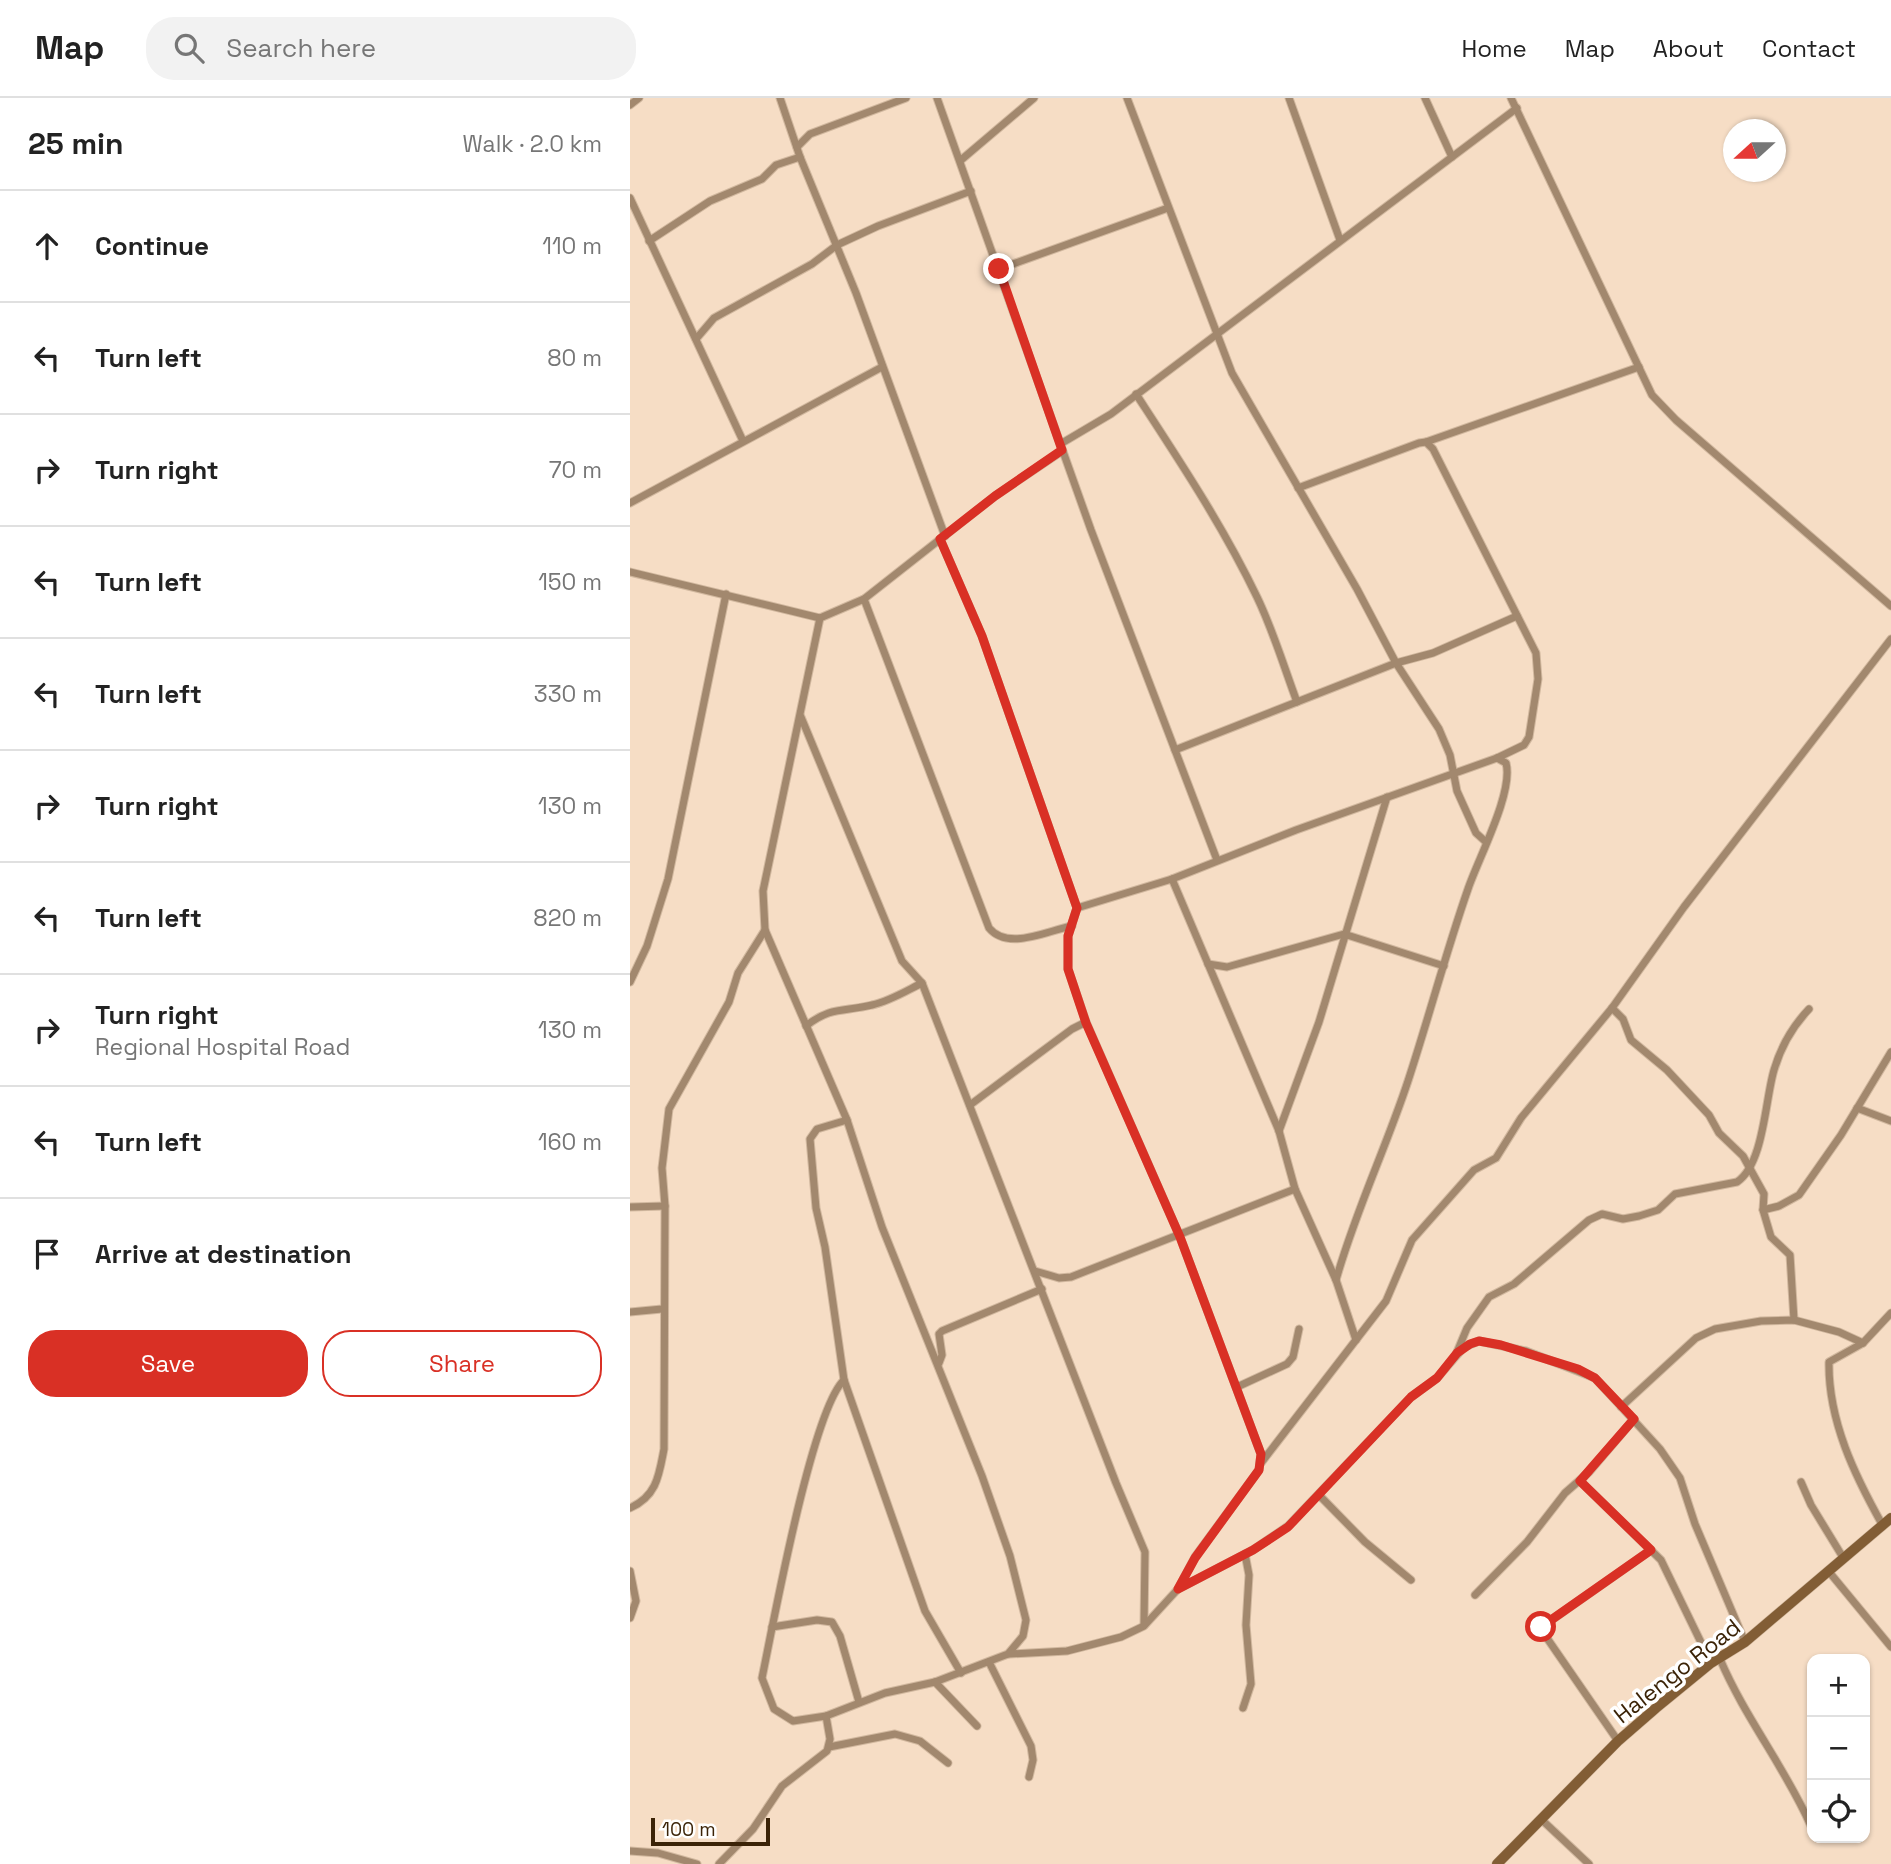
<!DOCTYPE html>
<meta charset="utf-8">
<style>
body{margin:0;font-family:"Space Grotesk",sans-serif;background:#f2f2f2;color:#222}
.controls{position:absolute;right:21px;bottom:21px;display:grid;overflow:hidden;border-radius:14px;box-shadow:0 2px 5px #0004}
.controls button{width:63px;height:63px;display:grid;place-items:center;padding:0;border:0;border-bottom:2px solid #e0e0e0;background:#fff;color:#222;font:35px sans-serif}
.compass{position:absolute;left:1093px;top:21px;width:63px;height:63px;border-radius:50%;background:#fff;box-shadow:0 2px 5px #0004;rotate:249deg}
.scale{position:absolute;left:21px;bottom:18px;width:119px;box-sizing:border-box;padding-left:7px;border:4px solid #3b2307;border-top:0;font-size:19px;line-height:24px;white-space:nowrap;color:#3b2307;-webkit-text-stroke:5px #fff;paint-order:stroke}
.stop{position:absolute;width:21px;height:21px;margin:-16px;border:5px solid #d93025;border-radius:50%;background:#fff}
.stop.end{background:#d93025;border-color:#fff;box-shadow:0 2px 7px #0008}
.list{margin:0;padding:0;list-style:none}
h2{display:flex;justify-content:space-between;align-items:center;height:91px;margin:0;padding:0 28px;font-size:30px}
h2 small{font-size:23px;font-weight:400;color:#767676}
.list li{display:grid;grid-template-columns:46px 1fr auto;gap:21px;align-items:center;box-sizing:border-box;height:112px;padding:0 28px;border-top:2px solid #e0e0e0}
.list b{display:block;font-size:26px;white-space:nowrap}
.list p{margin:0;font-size:23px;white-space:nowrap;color:#767676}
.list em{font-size:23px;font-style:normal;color:#767676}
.actions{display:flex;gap:14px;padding:21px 28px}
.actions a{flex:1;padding:16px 0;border:2px solid #d93025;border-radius:28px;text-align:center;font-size:24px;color:#d93025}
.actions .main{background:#d93025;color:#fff}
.icon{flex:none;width:38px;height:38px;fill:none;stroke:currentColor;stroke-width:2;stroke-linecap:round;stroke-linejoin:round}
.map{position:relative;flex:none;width:1261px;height:1766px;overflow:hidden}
header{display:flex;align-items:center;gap:42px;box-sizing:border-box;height:98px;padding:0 35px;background:#fff;border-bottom:2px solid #e0e0e0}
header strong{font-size:33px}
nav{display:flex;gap:38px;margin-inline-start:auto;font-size:24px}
.search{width:490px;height:63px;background:#f2f2f2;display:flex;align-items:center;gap:18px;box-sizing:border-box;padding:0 24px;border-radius:28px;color:#767676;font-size:26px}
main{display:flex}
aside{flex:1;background:#fff}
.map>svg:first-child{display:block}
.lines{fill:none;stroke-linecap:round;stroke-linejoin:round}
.street-casing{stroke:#d1b89f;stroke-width:9}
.secondary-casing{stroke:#d1b89f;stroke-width:11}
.street{stroke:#a2886e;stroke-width:7}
.secondary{stroke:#825d35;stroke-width:10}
.route{stroke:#d93025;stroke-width:9}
.labels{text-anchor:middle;stroke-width:7;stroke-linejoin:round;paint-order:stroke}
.street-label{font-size:23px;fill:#3b2307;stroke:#fff}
</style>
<header>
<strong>Map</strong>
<div class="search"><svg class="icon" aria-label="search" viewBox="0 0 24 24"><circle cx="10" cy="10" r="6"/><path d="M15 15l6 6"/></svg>Search here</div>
<nav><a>Home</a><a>Map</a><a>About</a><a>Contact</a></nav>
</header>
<main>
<aside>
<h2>25 min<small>Walk · 2.0 km</small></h2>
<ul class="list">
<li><svg class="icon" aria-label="ahead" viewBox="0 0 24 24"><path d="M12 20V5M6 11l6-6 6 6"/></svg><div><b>Continue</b></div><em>110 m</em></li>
<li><svg class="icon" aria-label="left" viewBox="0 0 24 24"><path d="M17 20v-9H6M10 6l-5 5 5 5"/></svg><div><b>Turn left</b></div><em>80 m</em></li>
<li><svg class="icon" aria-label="right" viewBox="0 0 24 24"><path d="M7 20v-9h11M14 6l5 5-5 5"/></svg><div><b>Turn right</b></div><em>70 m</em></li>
<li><svg class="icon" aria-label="left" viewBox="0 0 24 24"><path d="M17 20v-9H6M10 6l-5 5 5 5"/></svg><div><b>Turn left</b></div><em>150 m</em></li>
<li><svg class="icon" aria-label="left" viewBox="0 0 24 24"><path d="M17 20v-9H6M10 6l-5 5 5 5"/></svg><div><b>Turn left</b></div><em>330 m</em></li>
<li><svg class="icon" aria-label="right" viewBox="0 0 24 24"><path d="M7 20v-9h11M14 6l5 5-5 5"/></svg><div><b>Turn right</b></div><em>130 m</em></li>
<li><svg class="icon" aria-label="left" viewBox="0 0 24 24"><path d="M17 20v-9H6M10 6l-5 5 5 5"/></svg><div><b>Turn left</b></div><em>820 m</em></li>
<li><svg class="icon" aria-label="right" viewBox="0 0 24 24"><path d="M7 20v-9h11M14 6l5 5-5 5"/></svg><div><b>Turn right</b><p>Regional Hospital Road</p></div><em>130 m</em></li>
<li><svg class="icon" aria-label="left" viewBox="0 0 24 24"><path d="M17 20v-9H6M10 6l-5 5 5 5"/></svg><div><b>Turn left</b></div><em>160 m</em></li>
<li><svg class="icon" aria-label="arrive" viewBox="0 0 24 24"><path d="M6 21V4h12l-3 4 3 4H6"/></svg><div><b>Arrive at destination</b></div></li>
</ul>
<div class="actions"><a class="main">Save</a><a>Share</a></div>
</aside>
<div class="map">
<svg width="1261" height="1766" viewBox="0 0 1261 1766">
<rect width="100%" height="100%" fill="#f6ddc5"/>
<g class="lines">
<defs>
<g id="street">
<path d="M150 0 170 59 226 195 315 438"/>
<path d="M307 0 461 432 587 762"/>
<path d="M497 0 602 275 727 491 766 565 809 631 820 657 827 693 846 735 856 744"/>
<path d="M659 0 710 142"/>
<path d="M795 0 822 59"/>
<path d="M881 0 1022 297 1046 322 1261 508"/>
<path d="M0 7 9 0"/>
<path d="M167 49 180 36 276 0"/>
<path d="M331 62 404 0"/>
<path d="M0 100 113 343"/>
<path d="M19 143 80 103 132 81 146 67 170 59"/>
<path d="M369 171 538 110"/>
<path d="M66 241 84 220 182 166 207 147 248 128 341 93"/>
<path d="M506 296C549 362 593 428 627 499 643 532 654 569 667 604"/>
<path d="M796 344 1009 269"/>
<path d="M432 345 481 316 887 10"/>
<path d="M0 405 252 269"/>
<path d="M310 441 352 538 447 810 438 838V871L456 924 550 1139 631 1356 629 1372 565 1459 548 1491"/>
<path d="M0 474 190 520 234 501 365 398 432 353"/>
<path d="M234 501 359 830C378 853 416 833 442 828"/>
<path d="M190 520 133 793 135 832 217 1022 252 1129 352 1378 380 1458 396 1522 393 1538 378 1556 305 1584 255 1595 196 1618 163 1623 144 1611 132 1580C143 1527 182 1312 214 1282"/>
<path d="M171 619 272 863 292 885 486 1385 515 1454 514 1527"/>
<path d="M545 652 766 565 803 555 887 518"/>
<path d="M542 781 649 1033 665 1091 706 1182 726 1242"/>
<path d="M447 810 542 781 666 732 867 660 894 647 899 639 908 581 906 555 803 351 796 344 789 345 668 390"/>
<path d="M578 866 597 869 714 836 814 868"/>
<path d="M0 884 17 848 38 781 96 496"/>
<path d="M982 910 993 921 1001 942 1037 972 1079 1017 1089 1035 1113 1058 1134 1096 1133 1112 1141 1139 1160 1157 1164 1222"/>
<path d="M176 928C201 908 214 914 242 907 260 903 276 893 292 885"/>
<path d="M340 1007 442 931 456 924"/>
<path d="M1227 1010 1261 1023"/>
<path d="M217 1022 187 1031 180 1041 186 1110 195 1149 214 1282 295 1513 331 1575"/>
<path d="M649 1033 689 924 757 699"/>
<path d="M0 1109 35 1108"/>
<path d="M1133 1112 1149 1108 1169 1097 1211 1037 1261 954"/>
<path d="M405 1173 429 1180 441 1179 665 1091"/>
<path d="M706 1182C725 1114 756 1050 778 983 799 919 816 854 838 791 848 761 884 694 876 665L867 660"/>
<path d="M0 1214 32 1211"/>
<path d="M827 1254 837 1230 859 1199 884 1186 959 1122 972 1116 993 1121 1009 1118 1028 1112 1045 1096 1107 1084C1134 1066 1135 1002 1144 972 1151 948 1162 929 1179 911"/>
<path d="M309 1265 312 1257 309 1236 312 1233 412 1191"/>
<path d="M607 1289 657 1266 663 1259 669 1231"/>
<path d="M991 1309 1066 1240 1085 1231 1131 1223 1164 1222 1209 1234 1233 1245"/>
<path d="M631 1365 756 1203 782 1142 844 1072 866 1060 891 1020 982 910 1054 809 1261 541"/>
<path d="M950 1383 1031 1462 1081 1565"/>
<path d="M1171 1384 1181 1407 1214 1461"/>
<path d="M689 1397 735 1444 781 1482"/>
<path d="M0 1410C27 1398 29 1377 34 1351L35 1108 32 1070 39 1011 99 904 108 875 135 832"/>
<path d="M1253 1428C1225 1378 1198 1323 1199 1264L1233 1245 1261 1215"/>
<path d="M0 1473 6 1503 0 1520"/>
<path d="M1200 1475 1261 1549"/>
<path d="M845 1497 897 1444 935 1395 959 1374 1004 1321"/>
<path d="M142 1529 187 1522 202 1524 210 1538 229 1604"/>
<path d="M379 1556 437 1553 491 1539 514 1528 548 1491 623 1452 658 1428 781 1299 807 1280 834 1249 849 1243 896 1253 965 1280 1030 1351 1050 1380 1065 1426 1115 1544"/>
<path d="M1090 1561C1115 1620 1155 1669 1181 1728"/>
<path d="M359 1564 401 1648 403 1662 399 1679"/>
<path d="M305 1584 347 1628"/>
<path d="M613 1610 621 1586 616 1527 619 1477 615 1456"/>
<path d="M988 1643 910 1530 1021 1452"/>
<path d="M199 1649 265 1636 290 1643 318 1665"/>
<path d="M913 1723 959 1766"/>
<path d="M0 1753 28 1755 67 1766"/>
<path d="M89 1766 123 1731 152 1688 197 1653 200 1641 196 1618"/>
</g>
<path id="secondary" d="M867 1766 988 1643 1026 1610 1081 1565 1115 1544 1261 1420"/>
</defs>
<use href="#street" class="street-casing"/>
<use href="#secondary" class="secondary-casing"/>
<use href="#street" class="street"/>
<use href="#secondary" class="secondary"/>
</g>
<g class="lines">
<path class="route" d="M369 171 432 352 365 398 310 441 352 538 447 810 438 838V871L456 925 550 1139 631 1356 629 1372 565 1460 548 1491 623 1452 658 1429 781 1299 807 1280 827 1255 840 1246 849 1243 871 1247 948 1271 965 1280 1004 1321 950 1383 1021 1452 911 1529"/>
</g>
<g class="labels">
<g class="street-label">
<text transform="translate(1047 1573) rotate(-38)" y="8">Halengo Road</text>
</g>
</g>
</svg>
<div class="controls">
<button>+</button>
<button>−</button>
<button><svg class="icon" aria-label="locate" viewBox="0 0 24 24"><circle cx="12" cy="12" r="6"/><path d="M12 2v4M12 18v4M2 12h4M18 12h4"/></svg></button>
</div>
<svg class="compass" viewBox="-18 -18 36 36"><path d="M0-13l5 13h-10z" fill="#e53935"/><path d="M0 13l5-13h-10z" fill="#767676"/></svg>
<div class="scale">100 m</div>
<div class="stop" style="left:911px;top:1529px"></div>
<div class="stop end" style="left:369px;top:171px"></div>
</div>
</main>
